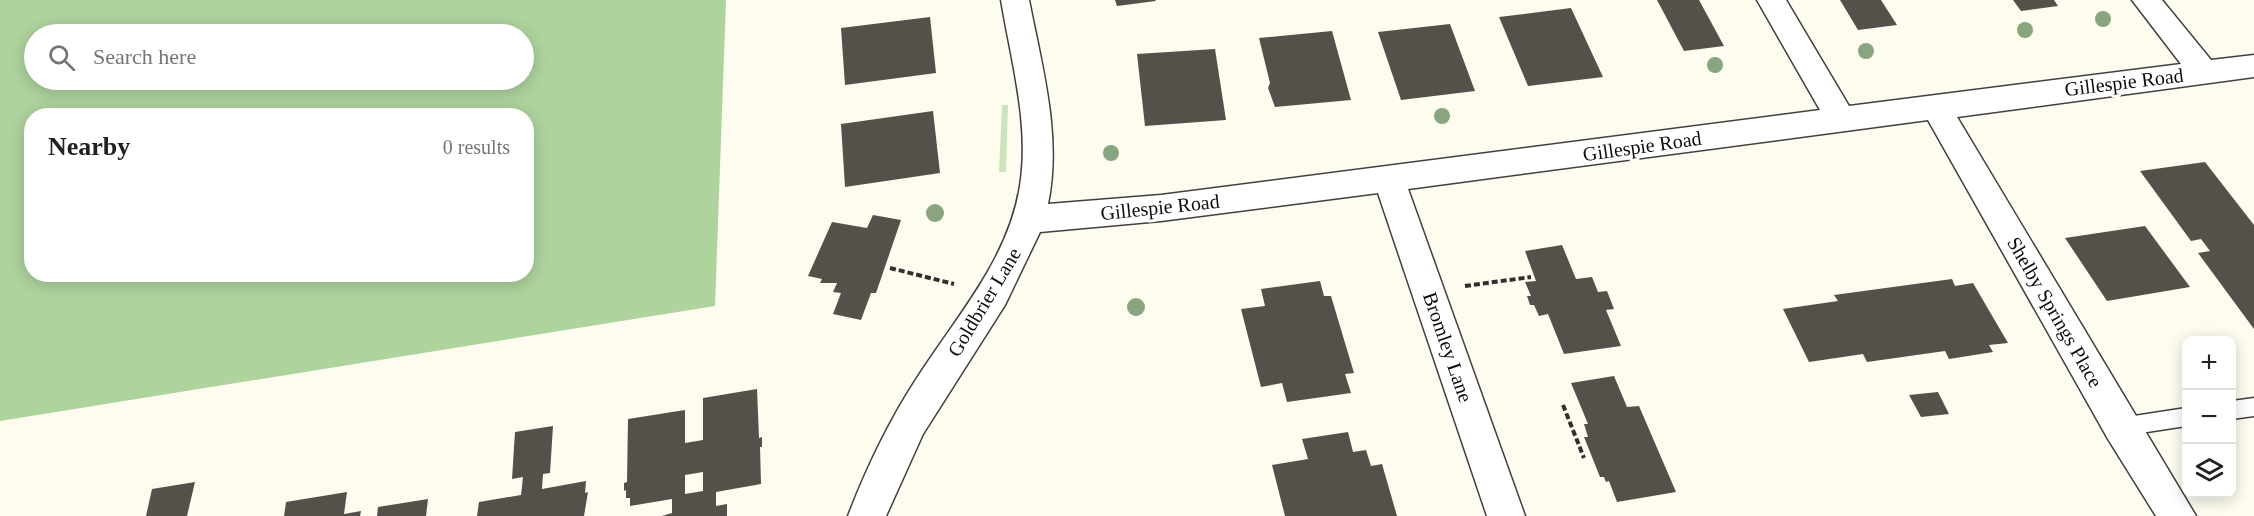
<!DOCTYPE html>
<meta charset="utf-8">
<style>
body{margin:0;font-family:Georgia,serif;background:#f2f2f2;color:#202124}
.controls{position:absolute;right:18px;bottom:18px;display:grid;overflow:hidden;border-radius:12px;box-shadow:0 3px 15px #0003}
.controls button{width:54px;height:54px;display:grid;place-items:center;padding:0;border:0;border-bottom:2px solid #e0e0e0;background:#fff;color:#202124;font:30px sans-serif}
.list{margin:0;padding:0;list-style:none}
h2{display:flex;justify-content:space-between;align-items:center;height:78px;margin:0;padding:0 24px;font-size:26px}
h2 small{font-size:20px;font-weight:400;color:#757577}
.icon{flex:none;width:33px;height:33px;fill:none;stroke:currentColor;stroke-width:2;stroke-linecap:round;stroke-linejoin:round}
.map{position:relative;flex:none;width:2254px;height:516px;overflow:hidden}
.search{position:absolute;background:#fff;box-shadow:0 3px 15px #0003;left:24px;top:24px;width:510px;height:66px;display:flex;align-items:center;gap:15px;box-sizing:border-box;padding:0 21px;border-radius:33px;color:#757577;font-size:22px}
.panel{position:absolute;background:#fff;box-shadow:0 3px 15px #0003;left:24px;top:108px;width:510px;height:174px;border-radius:24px}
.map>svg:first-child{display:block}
.green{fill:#cbe4bc}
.forest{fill:#aed39d;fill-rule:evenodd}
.building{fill:#54504a;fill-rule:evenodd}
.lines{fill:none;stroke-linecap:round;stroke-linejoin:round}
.service-casing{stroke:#404040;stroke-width:3}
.minor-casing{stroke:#404040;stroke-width:3}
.path{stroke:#2f2f2f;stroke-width:4;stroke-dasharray:6 3;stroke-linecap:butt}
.service{fill:#fff;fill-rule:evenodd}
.minor{fill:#fff;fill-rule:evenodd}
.tree{fill:#88a57f}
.labels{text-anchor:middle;stroke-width:6;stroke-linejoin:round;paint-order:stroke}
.street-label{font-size:20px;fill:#0d0d0d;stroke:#fff}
</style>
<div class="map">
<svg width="2254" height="516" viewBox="0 0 2254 516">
<rect width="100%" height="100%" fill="#fdfcef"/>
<path class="green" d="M1002 105H1008L1006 172H999Z"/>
<path class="forest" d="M0 0H726L715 306 0 421ZM34 34H524V80H34ZM32 116H526V274H32Z"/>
<g class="building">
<path d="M1115 0H1155L1156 1 1117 6Z"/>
<path d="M1657 0H1699L1724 46 1684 51Z"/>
<path d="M1840 0H1881L1897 25 1858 30Z"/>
<path d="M2013 0H2054L2058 6 2021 11Z"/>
<path d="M1571 8 1603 77 1528 86 1499 17Z"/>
<path d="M930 17 936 73 845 85 841 28Z"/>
<path d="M1450 24 1475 91 1401 100 1378 32Z"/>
<path d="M1332 31 1351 100 1275 107 1268 88 1270 83 1259 38Z"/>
<path d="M1215 49 1226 120 1145 126 1137 54Z"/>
<path d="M933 111 940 173 845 187 841 124Z"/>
<path d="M2205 162 2254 225V329L2198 253 2210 251 2201 239 2191 241 2140 171Z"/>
<path d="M873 215 901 220 876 293H871L861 320 833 314 841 293 833 292 837 283H820L822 279 808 276 832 222 867 228Z"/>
<path d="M2145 226 2190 287 2107 301 2065 238Z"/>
<path d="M1562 245 1576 279 1592 277 1598 292 1607 291 1614 309 1606 310 1621 346 1564 354 1548 314 1539 316 1534 305H1530L1527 296H1531L1525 282 1536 281 1525 251Z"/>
<path d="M1952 279 1955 286 1973 283 2008 343 1989 345 1993 352 1949 359 1945 351 1867 362 1863 354 1809 362 1783 309 1838 301 1834 295Z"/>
<path d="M1320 281 1324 296H1331L1354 373 1345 374 1351 393 1287 402 1282 383 1261 387 1241 309 1265 306 1261 289Z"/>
<path d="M1614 376 1627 407 1639 406 1676 492 1617 502 1609 481 1606 482 1604 477H1600L1584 437H1588L1584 424H1588L1571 383Z"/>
<path d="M757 389 759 438 762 437V447H760L761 484 716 492V506L727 504V516H662L672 513V499L630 506V498H626V490L624 491V483L627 482 628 419 685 410V443L703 440V398ZM703 472V491L685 494V475Z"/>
<path d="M1938 392 1949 414 1921 417 1909 395Z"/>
<path d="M553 426 550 473 543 474 542 489 586 481 585 493 588 492 584 516H477L479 502 521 495 523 477 512 479 515 432Z"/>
<path d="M1348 432 1353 452 1366 450 1371 466 1382 464 1397 516H1285L1272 465 1308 459 1302 439Z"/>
<path d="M195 482 187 516H146L152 489Z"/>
<path d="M347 492 344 514 361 511 360 516H284L286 502Z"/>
<path d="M428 499 426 516H377L378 507Z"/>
</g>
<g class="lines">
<defs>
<g id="service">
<path d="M2254 398V416L2232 419V401Z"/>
<path d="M2186 408V426L2121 436 2114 433 2111 427 2114 421 2121 418Z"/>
</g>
<path id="minor" d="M1001 0H1029C1042 67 1062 136 1048 204L1161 195 1820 110 1757 0H1786L1849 106 2181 64 2132 0H2162L2211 60 2254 55V77L1957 117 2196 516H2156L2108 439 1928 120 1408 189 1525 516H1487L1378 193 1161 221 1040 232 1005 305 923 434 886 516H848C866 469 888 423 915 381 955 318 1008 261 1020 186 1030 125 1011 60 1001 0Z"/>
</defs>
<use href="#service" class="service-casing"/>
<use href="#minor" class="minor-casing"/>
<g class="path">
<path d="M890 268 954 284"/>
<path d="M1465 286 1531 277"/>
<path d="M1563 405 1584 458"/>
</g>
<use href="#service" class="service"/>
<use href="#minor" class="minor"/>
</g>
<g class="tree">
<circle cx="2103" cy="19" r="8"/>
<circle cx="2025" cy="30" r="8"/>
<circle cx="1866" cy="51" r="8"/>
<circle cx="1715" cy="65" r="8"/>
<circle cx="1442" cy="116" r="8"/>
<circle cx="1111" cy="153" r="8"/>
<circle cx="935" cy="213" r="9"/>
<circle cx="1136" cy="307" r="9"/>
</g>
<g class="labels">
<g class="street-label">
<text transform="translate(2124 82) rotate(-7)" y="7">Gillespie Road</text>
<text transform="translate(1642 146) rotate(-8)" y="7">Gillespie Road</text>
<text transform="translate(1160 207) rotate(-6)" y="7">Gillespie Road</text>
<text transform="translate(984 302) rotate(-59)" y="7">Goldbrier Lane</text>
<text transform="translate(2055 312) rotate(60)" y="7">Shelby Springs Place</text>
<text transform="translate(1448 347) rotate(71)" y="7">Bromley Lane</text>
</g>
</g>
</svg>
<div class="controls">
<button>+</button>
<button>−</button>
<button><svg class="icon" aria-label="layers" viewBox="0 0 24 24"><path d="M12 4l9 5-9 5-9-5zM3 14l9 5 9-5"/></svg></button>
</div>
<div class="search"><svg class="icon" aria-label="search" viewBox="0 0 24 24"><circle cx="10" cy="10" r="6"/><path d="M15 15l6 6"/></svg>Search here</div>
<section class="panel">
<h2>Nearby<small>0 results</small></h2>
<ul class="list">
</ul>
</section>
</div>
